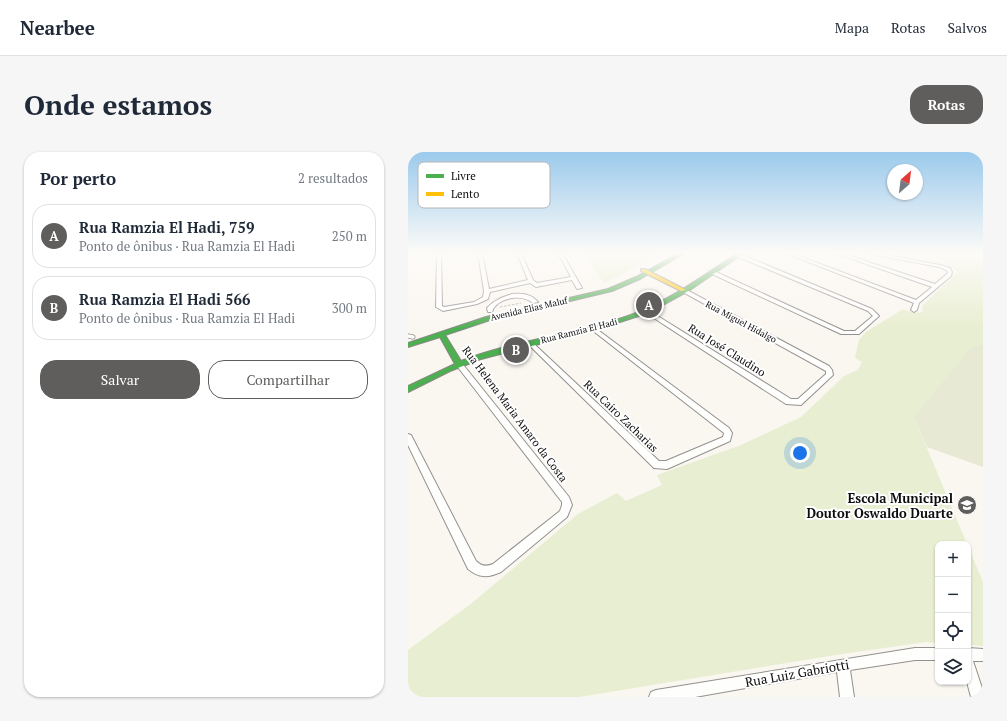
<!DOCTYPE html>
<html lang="pt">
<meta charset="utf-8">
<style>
body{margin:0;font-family:"PT Serif",serif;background:#f6f6f7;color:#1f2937}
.controls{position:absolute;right:12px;bottom:12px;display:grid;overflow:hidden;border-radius:8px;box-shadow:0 1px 3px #0004}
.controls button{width:36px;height:36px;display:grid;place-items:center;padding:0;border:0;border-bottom:1px solid #e0e1e3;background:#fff;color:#1f2937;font:20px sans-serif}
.compass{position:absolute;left:479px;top:12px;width:36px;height:36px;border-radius:50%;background:#fff;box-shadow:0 1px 3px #0004;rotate:28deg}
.you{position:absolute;left:392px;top:301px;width:14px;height:14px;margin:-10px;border:3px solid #fff;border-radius:50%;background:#1a73e8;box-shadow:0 0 0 6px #1a73e833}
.badge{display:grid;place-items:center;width:26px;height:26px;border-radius:50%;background:#5f5e5c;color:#fff;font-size:13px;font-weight:700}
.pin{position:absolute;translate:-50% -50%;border:2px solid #fff;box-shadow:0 1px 4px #0006}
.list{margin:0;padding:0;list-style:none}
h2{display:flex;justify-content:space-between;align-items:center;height:52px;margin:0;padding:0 16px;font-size:17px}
h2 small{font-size:13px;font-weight:400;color:#747a83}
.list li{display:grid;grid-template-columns:26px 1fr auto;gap:12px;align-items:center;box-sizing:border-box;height:64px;margin:0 8px 8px;padding:0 8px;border:1px solid #e0e1e3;border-radius:16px}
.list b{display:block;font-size:15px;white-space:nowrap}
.list p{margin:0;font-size:13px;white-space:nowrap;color:#747a83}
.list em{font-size:13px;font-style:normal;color:#747a83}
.actions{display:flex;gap:8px;padding:12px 16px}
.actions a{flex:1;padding:9px 0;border:1px solid #5f5e5c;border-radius:16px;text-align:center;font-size:14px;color:#5f5e5c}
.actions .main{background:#5f5e5c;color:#fff}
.icon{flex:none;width:22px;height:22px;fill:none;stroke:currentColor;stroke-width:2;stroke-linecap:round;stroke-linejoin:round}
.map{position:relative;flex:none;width:575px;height:545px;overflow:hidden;border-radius:16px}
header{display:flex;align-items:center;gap:24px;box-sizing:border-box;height:56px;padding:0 20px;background:#fff;border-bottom:1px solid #e0e1e3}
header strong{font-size:19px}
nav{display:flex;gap:22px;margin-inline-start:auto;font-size:14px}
.intro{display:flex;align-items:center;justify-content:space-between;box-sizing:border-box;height:96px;padding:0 24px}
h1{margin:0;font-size:28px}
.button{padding:10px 18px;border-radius:16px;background:#5f5e5c;color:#fff;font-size:14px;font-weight:700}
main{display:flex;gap:24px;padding:0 24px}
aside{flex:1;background:#fff;border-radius:16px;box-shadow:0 1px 3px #0004}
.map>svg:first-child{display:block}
.green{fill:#e8eed1}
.cemetery{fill:#e8e9d4}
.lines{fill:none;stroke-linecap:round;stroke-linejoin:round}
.lane-casing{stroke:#93918f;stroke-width:5}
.street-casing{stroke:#93918f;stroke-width:2}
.fast-casing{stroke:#8a8885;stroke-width:2}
.slow-casing{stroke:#8a8885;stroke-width:2}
.path{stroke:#b7b6b5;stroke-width:1;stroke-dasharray:2.5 1.5;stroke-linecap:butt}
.lane{stroke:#fefefd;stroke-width:3.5}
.street{fill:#fefefd;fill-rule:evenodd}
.fast{fill:#4caf50;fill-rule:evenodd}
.slow{fill:#ffc107;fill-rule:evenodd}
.labels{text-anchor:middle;stroke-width:4;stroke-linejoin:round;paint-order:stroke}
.far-street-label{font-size:9px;fill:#0c0c0c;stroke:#fff}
.street-label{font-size:11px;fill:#0c0c0c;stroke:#fff}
.near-poi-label{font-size:13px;font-weight:bold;fill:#0c0c0c;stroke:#fff;text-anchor:end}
.near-street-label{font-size:13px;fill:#0c0c0c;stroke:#fff}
.key{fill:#fff;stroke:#b6b6b6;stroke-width:1}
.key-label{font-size:11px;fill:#0c0c0c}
</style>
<header>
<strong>Nearbee</strong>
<nav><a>Mapa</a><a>Rotas</a><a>Salvos</a></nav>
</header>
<div class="intro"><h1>Onde estamos</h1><a class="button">Rotas</a></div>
<main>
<aside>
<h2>Por perto<small>2 resultados</small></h2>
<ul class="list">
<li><span class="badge">A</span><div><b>Rua Ramzia El Hadi, 759</b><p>Ponto de ônibus · Rua Ramzia El Hadi</p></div><em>250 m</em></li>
<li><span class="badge">B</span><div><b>Rua Ramzia El Hadi 566</b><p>Ponto de ônibus · Rua Ramzia El Hadi</p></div><em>300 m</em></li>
</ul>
<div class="actions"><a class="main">Salvar</a><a>Compartilhar</a></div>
</aside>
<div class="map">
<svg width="575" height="545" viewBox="0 0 575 545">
<rect width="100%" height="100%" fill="#faf6f0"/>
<g class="green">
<path d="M175 101H257L196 131Z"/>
<path d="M467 101H575V192L506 265 559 392H530V491L518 490 434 502 171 545H0V498L64 451 170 362 209 341 218 349 254 333 249 323 333 293 393 265 436 224 450 218 454 210 447 206 451 188 458 180 495 157 506 161 515 160 514 154 549 120 547 118 538 113Z"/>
<path d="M560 394 575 430V494L560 493Z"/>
</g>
<path class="cemetery" d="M575 192V315L519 295 506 265 562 197Z"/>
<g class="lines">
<defs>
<path id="lane" d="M0 184 5 185"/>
<g id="street">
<path d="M29 101H33L34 154 36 155 66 150 75 145 76 139 70 101H74L81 137 120 128 109 101H113L125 128 129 131 163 125 150 101H154L174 136 169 137 164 128 128 135 122 131 82 140 80 147 69 152 35 159 28 155Z"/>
<path d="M377 101H383L508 148 524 135 427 101H433L527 132 539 122 540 120 538 118 531 115 458 101H467L532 113 542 116 544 120 543 124 511 151 509 158 506 160 503 158 506 151Z"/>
<path d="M328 102H332L464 157 471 164 451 182H433L302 121V119H306L436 179H447L465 164 460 159 328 104Z"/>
<path d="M273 137H277L421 214 424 218 425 223 393 253 378 252 235 159 240 158 383 247H390L418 222V219L273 139Z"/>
<path d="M104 142C115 141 123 142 130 150L125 151C113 141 88 146 84 160H80L79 156C86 148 95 145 104 142Z"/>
<path d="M186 175 321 276 324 281 322 289 259 317 246 316 121 193V191H125L251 309H258L315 285 316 281 184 178V176Z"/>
<path d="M49 210H53L161 345 164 353 159 365 93 420C80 426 71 426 60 417L0 293V282L3 283 68 409C73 414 78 415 85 412L152 359 154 353V350L49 214Z"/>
<path d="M507 496H530V508H507L442 518 446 545H432L429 520 287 545H241L243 540 248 538Z"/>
<path d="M560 496 575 497V509H565L575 539V545H563L559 530H560Z"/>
</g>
<path id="fast" d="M271 101H277L232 127 204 139 82 168 37 183 53 209C107 188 165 183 220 164 260 150 295 124 330 101H336L282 138 240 161 190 177 73 207 42 219 0 240V234L47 212 32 185 0 195V191L78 165 200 137 228 125Z"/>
<path id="slow" d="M233 117H237L278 138 273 139 233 119Z"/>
</defs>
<use href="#lane" class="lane-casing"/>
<use href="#street" class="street-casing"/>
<use href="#fast" class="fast-casing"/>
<use href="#slow" class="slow-casing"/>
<path class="path" d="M92 155 113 151"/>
<use href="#lane" class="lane"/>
<use href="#street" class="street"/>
<use href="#fast" class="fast"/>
<use href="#slow" class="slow"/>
</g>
<linearGradient id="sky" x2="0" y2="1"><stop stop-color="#9bcaec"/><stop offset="0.57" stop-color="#fdfbf8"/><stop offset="1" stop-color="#fdfbf8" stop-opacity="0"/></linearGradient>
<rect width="575" height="177" fill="url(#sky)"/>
<defs>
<symbol id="school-disc" viewBox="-11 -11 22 22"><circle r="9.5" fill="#5f5e5c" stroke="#fff"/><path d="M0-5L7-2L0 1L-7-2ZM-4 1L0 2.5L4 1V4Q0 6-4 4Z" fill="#fff"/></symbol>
</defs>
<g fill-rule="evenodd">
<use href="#school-disc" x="548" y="342" width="22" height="22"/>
</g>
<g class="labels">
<g class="far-street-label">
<text transform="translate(121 157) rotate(-13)" y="3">Avenida Elias Maluf</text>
<text transform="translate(333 170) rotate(28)" y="3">Rua Miguel Hidalgo</text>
<text transform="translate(171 179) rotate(-14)" y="3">Rua Ramzia El Hadi</text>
</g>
<g class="street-label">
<text transform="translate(319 198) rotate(32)" y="4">Rua José Claudino</text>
<text transform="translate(107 262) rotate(53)" y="4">Rua Helena Maria Amaro da Costa</text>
<text transform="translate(213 264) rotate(44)" y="4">Rua Cairo Zacharias</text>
</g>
<g class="near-poi-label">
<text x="545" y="351">Escola Municipal<tspan x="545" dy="15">Doutor Oswaldo Duarte</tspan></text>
</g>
<g class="near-street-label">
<text transform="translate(389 521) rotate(-10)" y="5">Rua Luiz Gabriotti</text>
</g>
</g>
<rect x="10" y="10" width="132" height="46" rx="6" class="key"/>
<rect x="18" y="22" width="18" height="4" fill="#4caf50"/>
<rect x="18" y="40" width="18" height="4" fill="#ffc107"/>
<g class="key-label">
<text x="43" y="28">Livre</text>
<text x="43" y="46">Lento</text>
</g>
</svg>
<div class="controls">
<button>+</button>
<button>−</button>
<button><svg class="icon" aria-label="locate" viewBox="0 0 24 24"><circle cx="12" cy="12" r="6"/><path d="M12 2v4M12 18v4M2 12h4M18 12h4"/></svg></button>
<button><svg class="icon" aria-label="layers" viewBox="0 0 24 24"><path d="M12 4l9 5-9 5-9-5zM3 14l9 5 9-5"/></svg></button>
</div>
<svg class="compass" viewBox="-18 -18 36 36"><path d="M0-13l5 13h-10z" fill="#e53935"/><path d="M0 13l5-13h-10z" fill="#747a83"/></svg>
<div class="you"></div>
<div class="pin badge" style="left:241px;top:153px">A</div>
<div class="pin badge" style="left:108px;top:198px">B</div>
</div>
</main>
